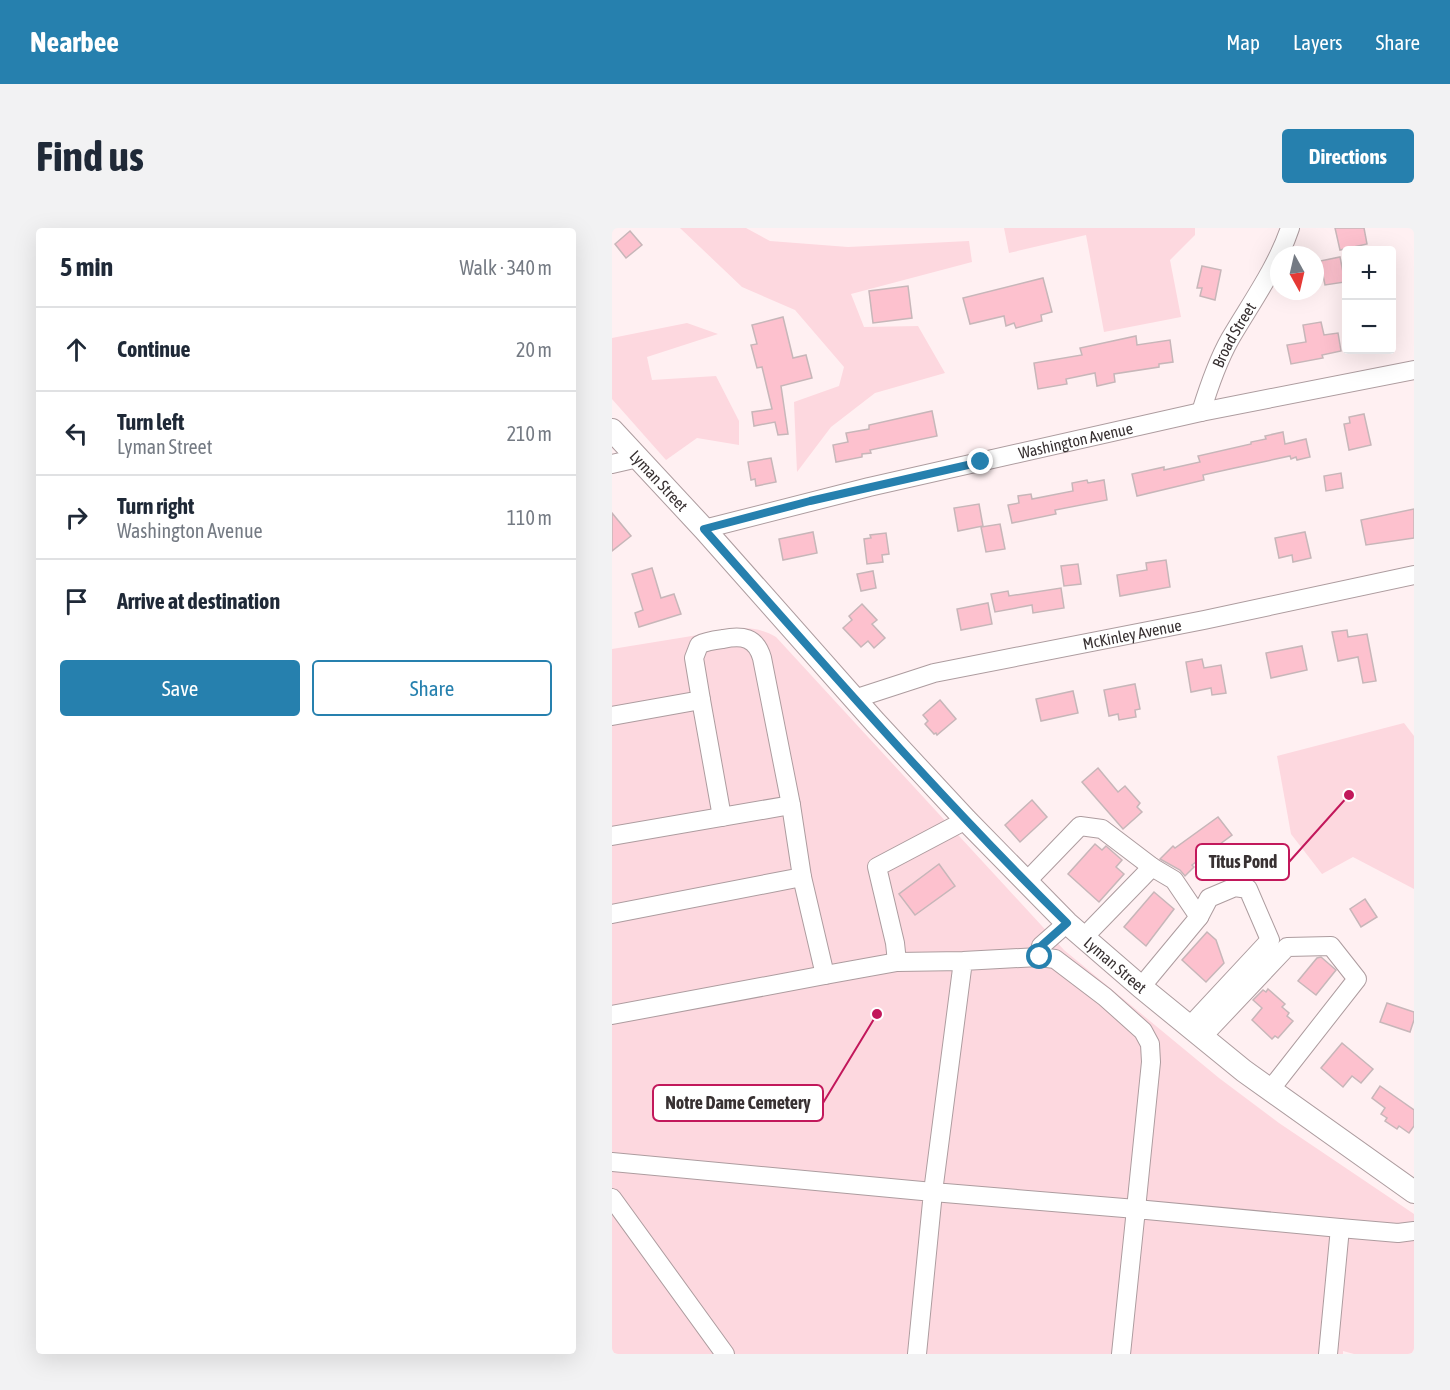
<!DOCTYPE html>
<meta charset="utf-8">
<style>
body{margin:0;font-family:"Asap Condensed",sans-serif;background:#f2f2f3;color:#1f2937}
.controls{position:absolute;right:18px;top:18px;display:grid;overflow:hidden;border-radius:6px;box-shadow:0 6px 24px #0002}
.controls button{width:54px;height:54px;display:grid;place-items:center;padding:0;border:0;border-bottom:2px solid #e0e1e3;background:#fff;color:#1f2937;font:30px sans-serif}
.compass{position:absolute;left:658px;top:18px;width:54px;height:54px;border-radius:50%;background:#fff;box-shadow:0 6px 24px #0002;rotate:172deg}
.stop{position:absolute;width:18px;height:18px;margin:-14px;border:4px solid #2680ae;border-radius:50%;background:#fff}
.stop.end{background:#2680ae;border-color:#fff;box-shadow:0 2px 6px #0008}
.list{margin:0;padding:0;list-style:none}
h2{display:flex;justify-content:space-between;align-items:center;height:78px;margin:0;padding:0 24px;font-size:26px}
h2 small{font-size:20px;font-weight:400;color:#747a83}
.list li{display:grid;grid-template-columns:39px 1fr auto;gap:18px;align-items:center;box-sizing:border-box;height:84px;padding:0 24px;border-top:2px solid #e0e1e3}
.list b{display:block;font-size:22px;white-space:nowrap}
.list p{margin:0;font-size:20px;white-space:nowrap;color:#747a83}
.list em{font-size:20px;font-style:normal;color:#747a83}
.actions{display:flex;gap:12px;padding:18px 24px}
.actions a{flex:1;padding:14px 0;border:2px solid #2680ae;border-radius:6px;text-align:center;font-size:21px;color:#2680ae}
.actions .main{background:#2680ae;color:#fff}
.icon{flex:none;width:33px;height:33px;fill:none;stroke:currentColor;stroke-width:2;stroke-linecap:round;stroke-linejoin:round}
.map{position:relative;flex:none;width:802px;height:1126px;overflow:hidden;border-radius:6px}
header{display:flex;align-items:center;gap:36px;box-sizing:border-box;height:84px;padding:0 30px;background:#2680ae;color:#fff}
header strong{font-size:28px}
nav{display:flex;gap:33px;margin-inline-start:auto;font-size:21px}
.intro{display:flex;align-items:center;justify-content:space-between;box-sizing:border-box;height:144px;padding:0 36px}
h1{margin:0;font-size:42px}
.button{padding:15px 27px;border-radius:6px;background:#2680ae;color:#fff;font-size:21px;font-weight:700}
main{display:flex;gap:36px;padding:0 36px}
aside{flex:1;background:#fff;border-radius:6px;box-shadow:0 6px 24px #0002}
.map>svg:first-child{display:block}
.green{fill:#fdd8df}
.building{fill:#fdc1ce;stroke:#c7b6b9;stroke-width:1.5}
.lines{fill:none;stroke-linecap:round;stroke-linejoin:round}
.minor-casing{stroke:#ad9c9f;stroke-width:20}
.major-casing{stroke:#ad9c9f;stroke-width:24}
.minor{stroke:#fff;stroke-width:18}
.major{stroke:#fff;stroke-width:22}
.route{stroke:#2680ae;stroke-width:8}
.labels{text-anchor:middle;stroke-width:5;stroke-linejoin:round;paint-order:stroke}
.street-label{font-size:16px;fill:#383132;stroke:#fff}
.leader{fill:none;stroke:#c2185b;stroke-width:2}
.callout-dot{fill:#c2185b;stroke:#fff;stroke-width:2}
.callout{fill:#fff;stroke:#c2185b;stroke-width:2}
.callout-label{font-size:18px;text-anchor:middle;font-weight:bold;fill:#383132}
</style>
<header>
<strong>Nearbee</strong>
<nav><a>Map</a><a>Layers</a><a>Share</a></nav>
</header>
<div class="intro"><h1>Find us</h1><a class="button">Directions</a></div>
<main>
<aside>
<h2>5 min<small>Walk · 340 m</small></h2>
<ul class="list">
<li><svg class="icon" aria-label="ahead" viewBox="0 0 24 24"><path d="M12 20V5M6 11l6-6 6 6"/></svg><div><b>Continue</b></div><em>20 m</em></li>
<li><svg class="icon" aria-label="left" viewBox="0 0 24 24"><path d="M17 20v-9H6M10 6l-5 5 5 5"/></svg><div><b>Turn left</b><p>Lyman Street</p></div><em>210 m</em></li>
<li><svg class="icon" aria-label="right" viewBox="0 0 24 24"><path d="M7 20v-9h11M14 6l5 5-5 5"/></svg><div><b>Turn right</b><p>Washington Avenue</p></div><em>110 m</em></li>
<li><svg class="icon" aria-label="arrive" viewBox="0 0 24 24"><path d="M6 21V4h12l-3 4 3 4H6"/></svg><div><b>Arrive at destination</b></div></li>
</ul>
<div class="actions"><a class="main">Save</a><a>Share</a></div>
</aside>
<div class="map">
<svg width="802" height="1126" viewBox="0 0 802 1126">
<rect width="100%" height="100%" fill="#fff0f2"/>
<g class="green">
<path d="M68 0H134L158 13 236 19 357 13 360 34 239 66 252 99 306 98 333 145 263 165 219 199 185 244 182 174 227 158 232 139 183 82 130 59Z"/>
<path d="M392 0H583V7L558 32 569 89 492 104 474 7 397 25Z"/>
<path d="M75 95 106 106 35 129 40 152 104 148 127 193V217L85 210 54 232 0 171V110Z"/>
<path d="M129 400C142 400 152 402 164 409L452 722 607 850 667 895 802 986V1126H742L731 1123V1126H0V421Z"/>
<path d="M792 495 802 508V661L741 629 710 646 679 606 665 528Z"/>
</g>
<g class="building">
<path d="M723 0H752L755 16 728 22Z"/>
<path d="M18 3 30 17 14 30 3 16Z"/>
<path d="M728 29 733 54 713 57 708 33Z"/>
<path d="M590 38 609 42 603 72 588 68 590 60H585Z"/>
<path d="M431 50 440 84 429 87 430 93 404 100 402 95 394 98 392 88 358 96 351 70Z"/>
<path d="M296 58 300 90 261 95 257 63Z"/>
<path d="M171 89 181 130 194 127 200 150 169 158 176 206 166 207 163 194 142 198 140 184 160 181 150 139 145 140 139 117 145 116 140 97Z"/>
<path d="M709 94 712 107 726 105 729 123 710 127 711 130 679 136 675 117 694 114 691 97Z"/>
<path d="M524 108 525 117 558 112 561 134 547 136V139L502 146 503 154 485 158 483 145 454 151 455 156 426 161 422 135 470 127 468 120Z"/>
<path d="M320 183 325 208 258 222 259 225 250 226V229L224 234 221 217 236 214 234 205 257 201V197Z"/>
<path d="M752 186 759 217 737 222 732 196 738 195 737 189Z"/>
<path d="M671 204 673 216 694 211 698 229 685 232 684 229 679 231 678 228 618 241 591 247 592 252 525 268 520 246 552 239V242L588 234 586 228 639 216V214L654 211 653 208Z"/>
<path d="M159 230 164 254 144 258 143 251 139 252 136 234Z"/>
<path d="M729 245 731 260 714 263 712 248Z"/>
<path d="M475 252 476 255 492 252 495 272 443 282 444 286 400 295 396 277 407 275 406 268 419 266 420 271 461 263 460 255Z"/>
<path d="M367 276 371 298 346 303 342 280Z"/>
<path d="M802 281V310L754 317 749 292Z"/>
<path d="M0 285 19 308 0 323Z"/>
<path d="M388 296 393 321 374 324 369 299Z"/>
<path d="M201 304 205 325 171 332 167 311Z"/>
<path d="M693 304 699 330 681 334 680 327 667 330 663 310Z"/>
<path d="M274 305 277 326 270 327 271 334 255 336 252 311 259 310 258 307Z"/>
<path d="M554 332 558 359 508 368 505 347 535 342 534 335Z"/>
<path d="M466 336 469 356 452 358 449 338Z"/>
<path d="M40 340 49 370 62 366 69 386 27 399 23 385 31 382 20 346Z"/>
<path d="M261 343 264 360 249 363 245 346Z"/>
<path d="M449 360 452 380 421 385 420 377 383 384 379 366 396 363 397 368Z"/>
<path d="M376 375 380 396 349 402 345 381Z"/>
<path d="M250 376 265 392 260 396 273 410 262 420 256 413 249 419 231 400 240 392 237 388Z"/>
<path d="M735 402 736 409 755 406 764 453 751 455 746 429 726 433 720 404Z"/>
<path d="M690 418 695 442 659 450 654 425Z"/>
<path d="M590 431 592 440 609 437 614 465 600 467 599 460 579 464 574 434Z"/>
<path d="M523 456 528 481 523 482 524 489 507 492 506 486 497 488 492 462Z"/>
<path d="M461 463 466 485 429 493 424 471Z"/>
<path d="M328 472 344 491 325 507 324 505 322 506 313 496 316 493 311 487Z"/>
<path d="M486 540 506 564 513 558 528 575 525 579 530 584 511 601 470 554Z"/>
<path d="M420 572 435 589 408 614 393 597Z"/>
<path d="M606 589 620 607 580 637 582 639 573 648 568 642 548 631 561 618 563 620Z"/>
<path d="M483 616 490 622 494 618 510 632 504 639 512 646 487 674 456 646Z"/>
<path d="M327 636 343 658 303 687 287 666Z"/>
<path d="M542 664 562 681 534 718 512 699Z"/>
<path d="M753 671 765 689 749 699 738 681Z"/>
<path d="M595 704 604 712 612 735 594 754 570 732Z"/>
<path d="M709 729 724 742 704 767 686 753 705 730Z"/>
<path d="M656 761 673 776 670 779 677 785 675 788 681 793 666 810 663 808 660 811 640 792 650 780 641 772 651 762 654 764Z"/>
<path d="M775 775 802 784V792L798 804 768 794Z"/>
<path d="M730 815 761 841 749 855 740 848 731 859 709 840Z"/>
<path d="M768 858 802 882V898L797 905 787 898 785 901 773 893 775 890 769 886 773 880 760 870Z"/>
</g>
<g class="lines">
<defs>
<g id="minor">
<path id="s1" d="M589 184C597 158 605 134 618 111 639 75 665 39 678 0"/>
<path d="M0 236 26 230"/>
<path id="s2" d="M92 301 257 259 589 184 802 142"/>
<path id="s3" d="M242 471 322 445 592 392 802 347"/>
<path d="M89 472 110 589"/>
<path d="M0 488 89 472 82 430 87 417C94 413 103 412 111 411 130 407 144 409 150 430L179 577 190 649 0 686"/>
<path d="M0 608 179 577"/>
<path d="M414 654 468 598 490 601 540 639"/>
<path d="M471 710 540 639 562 652 587 689 529 759"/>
<path d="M427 729 429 718 455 695"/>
<path d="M285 734 283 715 265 639 354 592"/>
<path d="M213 747 285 734 351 733 427 729 443 731 493 769 531 803 538 816 539 834 524 981 321 964 351 733"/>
<path d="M0 787 213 747 190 649"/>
<path d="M577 799 658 712 636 661 623 659 597 670 587 689"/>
<path d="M590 809 675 719 719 718 745 751 658 862"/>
<path d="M0 934 321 964 305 1126"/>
<path d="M0 970 113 1126"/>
<path d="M509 1126 524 981 728 1000 786 1005 802 1003"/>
<path d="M716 1126 728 1000"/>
</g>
<g id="major">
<path id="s4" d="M0 202 92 301 263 494 354 592 455 695 529 759 632 843 802 964"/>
</g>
</defs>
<use href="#minor" class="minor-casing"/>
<use href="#major" class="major-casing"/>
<use href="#minor" class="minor"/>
<use href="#major" class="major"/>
</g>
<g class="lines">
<path class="route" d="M369 234 198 273 92 301C211 435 328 570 455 695L429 718 428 729"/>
</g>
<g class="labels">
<g class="street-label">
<text dy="6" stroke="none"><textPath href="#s1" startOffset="84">Broad Street</textPath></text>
<text dy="6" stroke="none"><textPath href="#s2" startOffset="382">Washington Avenue</textPath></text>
<text dy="6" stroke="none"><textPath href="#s4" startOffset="69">Lyman Street</textPath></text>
<text dy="6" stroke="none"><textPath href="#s3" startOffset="286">McKinley Avenue</textPath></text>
<text dy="6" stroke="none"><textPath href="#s4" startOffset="735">Lyman Street</textPath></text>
</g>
</g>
<path class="leader" d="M737 567L677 634M265 786L211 875"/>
<g class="callout-dot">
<circle cx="737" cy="567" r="6"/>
<circle cx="265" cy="786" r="6"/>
</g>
<g class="callout">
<rect x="584" y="616" width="93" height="36" rx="6"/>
<rect x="41" y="857" width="170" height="36" rx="6"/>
</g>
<g class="callout-label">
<text x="631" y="640">Titus Pond</text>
<text x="126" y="881">Notre Dame Cemetery</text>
</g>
</svg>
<div class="controls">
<button>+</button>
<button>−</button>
</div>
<svg class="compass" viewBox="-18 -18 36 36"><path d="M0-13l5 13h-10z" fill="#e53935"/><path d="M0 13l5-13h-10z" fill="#747a83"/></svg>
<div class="stop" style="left:428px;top:729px"></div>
<div class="stop end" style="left:369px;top:234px"></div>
</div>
</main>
